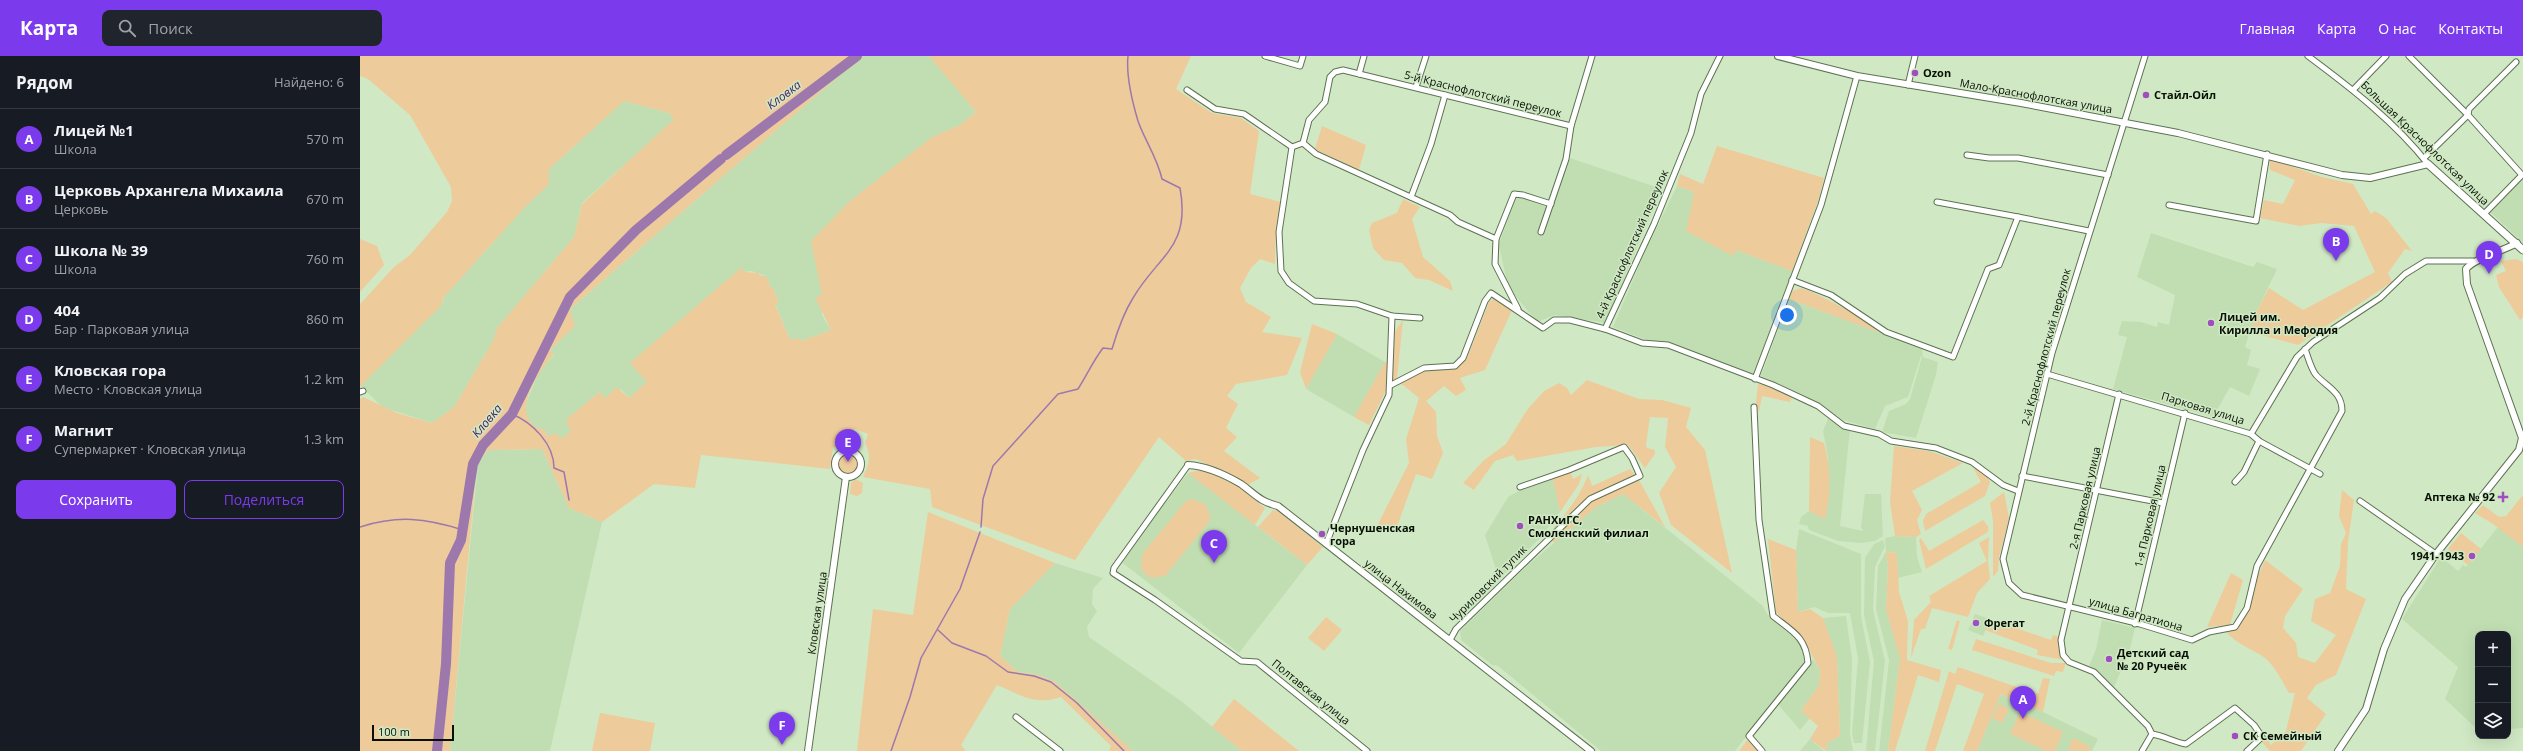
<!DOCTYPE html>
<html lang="ru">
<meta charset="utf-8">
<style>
body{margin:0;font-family:"Open Sans",sans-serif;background:#20242c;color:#f1f3f6}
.controls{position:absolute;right:12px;bottom:12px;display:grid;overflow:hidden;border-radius:8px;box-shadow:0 4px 16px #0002}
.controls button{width:36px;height:36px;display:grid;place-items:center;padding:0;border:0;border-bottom:1px solid #363941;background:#171b24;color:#f1f3f6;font:20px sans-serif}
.scale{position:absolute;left:12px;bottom:10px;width:82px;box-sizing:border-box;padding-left:4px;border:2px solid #081005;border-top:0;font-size:11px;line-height:14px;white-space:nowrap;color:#081005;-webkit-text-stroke:3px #d0e9c4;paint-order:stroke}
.you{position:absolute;left:1427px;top:259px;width:14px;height:14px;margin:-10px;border:3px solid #fff;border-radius:50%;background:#1a73e8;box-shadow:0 0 0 6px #1a73e833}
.badge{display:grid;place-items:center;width:26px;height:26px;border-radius:50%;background:#7c3aed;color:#fff;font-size:13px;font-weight:700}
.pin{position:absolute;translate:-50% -33px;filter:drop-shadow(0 1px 2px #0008)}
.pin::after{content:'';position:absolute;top:21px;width:14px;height:12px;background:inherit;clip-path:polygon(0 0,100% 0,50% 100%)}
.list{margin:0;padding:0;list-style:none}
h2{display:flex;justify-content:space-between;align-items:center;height:52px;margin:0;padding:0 16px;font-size:17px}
h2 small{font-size:13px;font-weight:400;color:#9ea1a6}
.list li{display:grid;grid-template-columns:26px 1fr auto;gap:12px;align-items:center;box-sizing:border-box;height:60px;padding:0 16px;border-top:1px solid #363941}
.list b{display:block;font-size:15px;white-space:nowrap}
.list p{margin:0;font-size:13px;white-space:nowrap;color:#9ea1a6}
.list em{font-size:13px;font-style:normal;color:#9ea1a6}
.actions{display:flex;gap:8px;padding:12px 16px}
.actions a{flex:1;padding:9px 0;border:1px solid #7c3aed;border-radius:8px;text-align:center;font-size:14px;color:#7c3aed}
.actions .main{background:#7c3aed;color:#fff}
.icon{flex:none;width:22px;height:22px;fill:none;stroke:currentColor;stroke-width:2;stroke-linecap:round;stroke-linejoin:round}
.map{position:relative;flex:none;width:2163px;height:695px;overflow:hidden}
header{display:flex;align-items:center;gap:24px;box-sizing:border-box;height:56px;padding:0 20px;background:#7c3aed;color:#fff}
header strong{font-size:19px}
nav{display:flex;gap:22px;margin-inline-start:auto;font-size:14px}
.search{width:280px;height:36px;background:#20242c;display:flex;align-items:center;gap:10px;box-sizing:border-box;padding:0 14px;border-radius:8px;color:#9ea1a6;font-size:15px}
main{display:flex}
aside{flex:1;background:#171b24}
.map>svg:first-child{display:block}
.built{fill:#c1deb3}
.green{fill:#eecb9b}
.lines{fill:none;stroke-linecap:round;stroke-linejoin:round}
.stream{stroke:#9d78ad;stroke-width:1.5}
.river{stroke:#9d78ad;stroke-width:10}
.minor-casing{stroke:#5d7252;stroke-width:7}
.tertiary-casing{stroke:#5d7252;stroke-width:8}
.secondary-casing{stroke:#5d7252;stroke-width:9}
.minor{stroke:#fff;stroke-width:5}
.tertiary{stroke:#fff;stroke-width:6}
.secondary{stroke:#fff;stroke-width:7}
.poi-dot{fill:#9f4ebe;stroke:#d0e9c4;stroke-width:1.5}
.labels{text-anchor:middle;stroke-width:3;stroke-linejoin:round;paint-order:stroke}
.poi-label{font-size:11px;font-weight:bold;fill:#081005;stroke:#d0e9c4;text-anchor:start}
.street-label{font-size:11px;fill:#081005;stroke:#d0e9c4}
.water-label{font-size:12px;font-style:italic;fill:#4f2061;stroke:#d0e9c4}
</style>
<header>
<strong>Карта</strong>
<div class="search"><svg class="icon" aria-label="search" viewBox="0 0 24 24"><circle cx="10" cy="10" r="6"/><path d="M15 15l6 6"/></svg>Поиск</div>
<nav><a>Главная</a><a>Карта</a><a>О нас</a><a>Контакты</a></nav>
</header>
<main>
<aside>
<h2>Рядом<small>Найдено: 6</small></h2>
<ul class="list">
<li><span class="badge">A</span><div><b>Лицей №1</b><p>Школа</p></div><em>570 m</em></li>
<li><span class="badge">B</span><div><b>Церковь Архангела Михаила</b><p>Церковь</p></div><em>670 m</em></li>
<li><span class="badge">C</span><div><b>Школа № 39</b><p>Школа</p></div><em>760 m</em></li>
<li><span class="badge">D</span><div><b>404</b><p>Бар · Парковая улица</p></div><em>860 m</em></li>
<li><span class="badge">E</span><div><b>Кловская гора</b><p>Место · Кловская улица</p></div><em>1.2 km</em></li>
<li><span class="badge">F</span><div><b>Магнит</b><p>Супермаркет · Кловская улица</p></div><em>1.3 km</em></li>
</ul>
<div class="actions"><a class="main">Сохранить</a><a>Поделиться</a></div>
</aside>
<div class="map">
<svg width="2163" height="695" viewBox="0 0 2163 695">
<rect width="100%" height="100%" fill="#d0e9c4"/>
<g class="built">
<path d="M502 0H569L616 56 600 69 572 81 451 185 463 239 462 259 471 274 441 285 430 284 415 247 419 246 413 232H411L406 220 391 215 384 216 382 212 271 307 287 326 269 342 261 333 245 342 239 336 207 364 211 376 208 380 199 382 187 380 185 374 174 371 167 364 165 350 180 313 194 299 190 294 215 270 209 254Z"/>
<path d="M264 45 309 57 315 63 222 147 214 181 137 272 133 285 94 351 72 367 22 351 1 330 82 249 83 242 165 151 189 128V113Z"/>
<path d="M1210 102 1302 133 1245 267 1195 259 1177 266 1148 231 1139 189 1154 144 1159 140 1192 153Z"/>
<path d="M2163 120V187L2128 154Z"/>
<path d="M1317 130 1334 136 1373 199 1376 194 1432 215 1394 319 1308 287 1292 286 1253 271 1284 198Z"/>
<path d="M1791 177 1893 211 1897 206 1917 213 1897 255 1885 291 1891 294 1887 309 1900 313 1889 340 1870 331 1853 361 1753 333 1767 281 1758 279 1762 265 1781 266 1797 271 1798 266 1809 269 1815 239 1777 221Z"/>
<path d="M1429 243 1562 292 1563 301 1578 306 1576 319 1556 382 1522 376 1529 355 1546 348 1550 343 1562 301 1561 300 1548 341 1525 350 1515 373 1483 364 1455 345 1401 320Z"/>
<path d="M977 278 1025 306 994 361 946 333Z"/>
<path d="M1469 360 1481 371 1490 373 1480 470 1503 475 1501 471 1505 438H1521L1523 480 1515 485 1501 487 1478 485 1449 474 1448 470 1439 468 1441 461 1449 455 1465 463 1468 447V401L1463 375Z"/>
<path d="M182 393 209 452 242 466 190 695H90L118 408 128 394Z"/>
<path d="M828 417 947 509 879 597 760 505Z"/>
<path d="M1193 423 1200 456 1181 481 1139 523 1125 479 1148 441 1159 435Z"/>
<path d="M1263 438 1403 550 1407 558 1440 585 1446 604 1375 695H1241L1138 610 1132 609 1101 584 1100 575 1168 509 1236 451Z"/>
<path d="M2138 471 2163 491V672L2148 673V578H2118V674L2085 643 2098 611 2042 563 2081 501 2098 515 2103 509 2106 511Z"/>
<path d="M1439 473 1501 498V560L1510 606 1502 687H1494L1492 677 1498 602 1490 557H1468L1454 551 1438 556 1436 494Z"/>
<path d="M1535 480 1556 481 1557 501 1562 516 1538 522 1537 497 1526 496 1528 510 1526 554 1540 602 1528 695H1519L1529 604 1516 553 1518 510 1526 496 1525 482Z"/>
<path d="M1523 484 1525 490 1515 511 1513 554 1525 605 1515 695H1506L1514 605 1504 559 1505 502 1514 488Z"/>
<path d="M695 507 743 522 733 533 732 548 737 555 727 571 729 581 821 645 882 695H773L694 625 674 618 658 616 640 600 650 553Z"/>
<path d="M1615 558 1630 563 1623 580 1608 574Z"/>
<path d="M1486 560 1492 603 1490 678 1493 695H1466L1467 687 1480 680 1477 601 1463 562Z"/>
<path d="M1742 564 1775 572 1769 597 1754 631 1729 610 1736 593Z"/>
<path d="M1453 603 1460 614 1459 629 1441 655 1450 662 1440 674 1417 647Z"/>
<path d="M1641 638 1683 656 1738 683 1732 695H1617Z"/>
<path d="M1450 683 1464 695H1440Z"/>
</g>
<g class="green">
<path d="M0 0H502L210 253 215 270 190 294 194 298C177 317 146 364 185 374L187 380 197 377 199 382 207 380V377L211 376 206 364 239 336 245 342 257 331 269 342 287 326 270 307 382 211 384 216 399 217V219L406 220 411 232H413L419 246 415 248 430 284 437 282 441 285 471 274 455 241 462 239 451 185 490 145 572 81 600 69 616 56 569 0H831L816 33 852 57 881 62 899 75 890 138 921 146 916 172 915 208 900 203 891 212 880 232 886 246 911 261 902 276 942 282 927 319 876 328 867 340 878 348 866 372 877 381 864 395 900 422 888 429 836 403 826 405 799 381 715 504 572 451 570 433 503 421C509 407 512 401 505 387L508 378 495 373 484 390 473 391 470 413 341 399 335 432 294 428 242 466 209 452 182 393 128 394 117 408 90 695H0V343L3 341 37 357 72 367 94 351 133 285 137 272 214 181 222 148 314 63 309 57 264 45 189 113V128L165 151 83 242 82 249 0 331V248L34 211 50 199 87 156 92 145 91 131 50 59 8 23 0 20Z"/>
<path d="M962 70 1006 89 999 114 955 93Z"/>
<path d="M1357 90 1464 122 1457 148 1432 215 1376 194 1373 200 1326 175 1334 136 1317 130 1320 118 1343 128Z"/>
<path d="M1910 103 1962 121 1993 128 2011 158 2015 155 2026 162 2052 195 2045 193 2028 217 2032 226 1938 289 1890 276 1897 255 1909 232 1943 254 2015 216 1994 170 1961 167 1939 170 1900 162 1904 144 1923 148 1935 124 1910 114Z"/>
<path d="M1043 143 1060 151 1052 163 1063 201 1090 225 1093 235 1069 224 1055 222 1042 207 1024 204 1013 192 1009 174 1012 167 1037 157Z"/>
<path d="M0 183 17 190 24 209 0 236Z"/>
<path d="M2156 203 2163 206V261L2160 264 2139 231 2136 219 2146 215 2141 205Z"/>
<path d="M1441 232C1455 236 1511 265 1518 276L1429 243 1432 235Z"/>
<path d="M1133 243H1139L1152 254 1125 314 1100 322 1106 334 1096 340 1084 330 1066 345 1076 356 1077 379 1083 397 1072 423 1056 418 1035 476 1018 468 1049 407 1046 383 1059 342 1043 329 1038 328 1064 314 1096 311 1107 302 1129 246Z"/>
<path d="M1043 264 1037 322 1033 325V278Z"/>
<path d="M952 268 977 278 946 333 940 316Z"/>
<path d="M1030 304 1029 328 1009 369 994 361 1025 306Z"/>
<path d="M1227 324 1279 343 1302 344 1331 352 1326 371 1345 394 1372 517 1311 469 1299 437 1316 411 1305 391 1308 362 1290 361 1286 389 1287 392 1295 394V398L1285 412 1268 389 1236 391 1157 405 1153 399 1135 405 1114 434 1103 427 1123 405 1146 388 1167 354 1184 335 1199 327 1207 332 1211 339Z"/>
<path d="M1398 328 1410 330 1432 342 1430 346 1402 340 1399 356 1396 346Z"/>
<path d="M1450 381 1464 387C1471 410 1471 439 1465 463L1449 455Z"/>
<path d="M1534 390 1569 395 1603 407 1552 435 1562 454 1557 464 1561 478 1556 481 1535 480 1530 446Z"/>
<circle cx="487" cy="408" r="11"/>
<path d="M1611 408 1626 419 1630 426 1625 440 1565 475 1563 465 1566 458 1621 426Z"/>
<path d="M844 413 879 431 905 452 895 469 828 417Z"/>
<path d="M1270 413 1275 419 1228 441 1191 475C1205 458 1220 441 1228 419L1232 430Z"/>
<path d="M1210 415 1213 423 1222 418 1219 428 1200 456 1193 423Z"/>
<path d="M495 423 503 427 502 437 497 440 490 438 491 427Z"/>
<path d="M1279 424 1305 471 1263 438 1236 451 1195 486 1188 485 1230 445Z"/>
<path d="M1982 434 1994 444 1988 486 1986 533 2006 543 1976 619 1956 629 1947 642 1966 658 1941 695H1910L1901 685 1905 681 1911 689 1926 675 1935 637H1929C1921 624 1913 605 1899 598 1885 590 1878 588 1866 576L1857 577 1876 572 1888 555 1894 529 1905 504 1943 533 1925 560 1923 572 1936 587 1938 601 1955 607 1976 579 1951 565 1955 543 1970 537 1980 510 1981 488 1986 477 1979 460Z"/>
<path d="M1644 436 1649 462 1639 501 1638 515 1633 521V465L1630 447Z"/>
<path d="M2163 439V491L2133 468 2115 457 2123 449 2139 461 2146 460Z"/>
<path d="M831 443 845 448 850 459 849 466 805 520 791 522 786 519 781 513 782 498 826 445Z"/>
<path d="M913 454 918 455 963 491 947 509 898 471Z"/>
<path d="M568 456 695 507 650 553 640 600 658 616 674 618 694 625 773 695H749L751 690 701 641C675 650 661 639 637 629L601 689 606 695H497L513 553 553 559Z"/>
<path d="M1623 464 1628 470V476L1566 513 1559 484 1561 482 1569 495Z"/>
<path d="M2101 477 2121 493 2108 509 2088 493Z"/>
<path d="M1629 481 1628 505 1630 523 1617 537 1608 561 1572 552 1565 573H1561L1551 602 1554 564 1571 546 1569 540 1627 505 1619 487Z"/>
<path d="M1408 483 1436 494 1438 556 1450 553 1463 562 1477 601 1480 680 1467 687 1466 695 1450 683 1458 670 1441 655 1459 629 1460 614 1442 581 1416 557Z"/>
<path d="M1526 496 1537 497 1539 536 1548 565 1547 604 1581 614 1579 626 1558 619 1535 695H1528L1540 602 1526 554 1528 510Z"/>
<path d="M1871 517 1883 524 1870 569 1847 571Z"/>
<path d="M966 561 982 574 964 595 948 582Z"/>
<path d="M1630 563 1691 584 1693 579 1699 581V596L1704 604 1677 599 1678 594 1625 574Z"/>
<path d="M1597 564 1600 565 1592 594 1588 593Z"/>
<path d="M1616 583 1691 607H1706L1703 616 1696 615 1694 620 1612 594Z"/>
<path d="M1598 611 1678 638 1683 622 1690 623 1683 656 1641 638 1617 695H1603L1624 638 1597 628 1575 695H1565L1589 615 1595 618Z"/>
<path d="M874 643 939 695H882L852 671Z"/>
<path d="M1639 648 1649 653 1642 667 1632 662Z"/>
<path d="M1660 656 1703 676 1695 695H1686L1650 678Z"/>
<path d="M240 657 295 667 290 695H232Z"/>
<path d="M1713 682 1731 691 1729 695 1708 694Z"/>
<path d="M1388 683 1399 695H1379Z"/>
</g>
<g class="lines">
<g class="stream">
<path d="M152 358C173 367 194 388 194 412L204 416 209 444"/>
<path d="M0 471C38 459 65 462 103 474"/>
<path d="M621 471 623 443 633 410 698 338 718 333C727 319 733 305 743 292L752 293C757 276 763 258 773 242 798 199 831 192 820 132L802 123C797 101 785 85 778 65 772 45 766 20 768 0"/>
<path d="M578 574 592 587 626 600 648 616 674 620 691 626 717 647 764 695"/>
<path d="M531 695 550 641 561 602 600 533 620 476"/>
</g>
<g class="river">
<path d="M366 99 497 0"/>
<path d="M77 695 86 608 90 507 101 484 113 408 123 389 152 358 210 241 276 174 361 103"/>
</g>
<defs>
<g id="minor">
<path d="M905 0 940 10 943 0"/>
<path d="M1785 0 1692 297 1643 503 1649 527 1662 539 1780 568 1832 584 1849 576 1875 571 1887 552 1897 510 1982 355C1982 336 1968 332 1956 319 1951 313 1948 301 1945 293"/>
<path d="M1948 0C1991 32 2035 66 2068 108"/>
<path d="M2049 0 2108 59 2162 119 2124 158"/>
<path d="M999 18 1004 0"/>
<path d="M1548 29 1555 0"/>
<path d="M1056 31 1066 0"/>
<path d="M1994 33 2026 0"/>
<path d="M827 34 855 53 884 58 932 91 919 176 921 215 929 227 954 245 997 248 1032 260 1060 262"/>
<path d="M943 87 956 98 1090 159 1098 166 1136 183"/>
<path d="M932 91 943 87 949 64 965 46 970 21 975 16 983 14 1211 70 1232 0"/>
<path d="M1607 99 1629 102H1658L1748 119"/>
<path d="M2064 102 2108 59 2109 53 2156 6"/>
<path d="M1051 141 1071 88 1085 39"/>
<path d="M1577 146 1658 161"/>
<path d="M1809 149 1896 165 1907 98"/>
<path d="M1181 176 1206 103 1211 70"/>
<path d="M1432 224 1471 239 1526 276 1593 301 1628 213 1639 209 1658 161 1729 175"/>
<path d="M1158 253 1135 208 1136 183 1154 138 1163 139 1191 148"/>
<path d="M1245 273 1294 168 1331 77 1341 38 1360 0"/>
<path d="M1687 318 1891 378 1937 301 1953 286 2020 242 2045 218 2066 205H2113"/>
<path d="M1395 323 1461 149 1497 20"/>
<path d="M1031 329 1064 312 1095 310 1103 302 1125 245 1131 237 1183 272 1194 264H1210L1245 273 1282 287 1308 289 1413 329 1458 350 1484 370 1519 378 1531 385 1576 392 1612 406 1643 429 1658 435"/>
<path d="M0 336 3 335"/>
<path d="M1759 338 1701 584 1703 599 1709 606 1734 616 1788 670 1792 678 1782 695"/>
<path d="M1394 351 1399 464 1413 560C1432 575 1446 581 1448 607L1389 680 1402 695"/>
<path d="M1891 378 1899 385 1960 418"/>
<path d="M828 409 754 512 753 517 795 544 881 605 897 606 1007 695"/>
<path d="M1662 420 1803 447"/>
<path d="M1875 426 1884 416 1899 385"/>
<path d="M2000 445 2076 498"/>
<path d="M966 488 1003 394 1029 339 1032 260"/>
<path d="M1775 568 1825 357"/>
<path d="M1090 584 1096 573 1230 443 1280 420 1272 402 1264 391 1209 414 1160 431"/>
<path d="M656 661 700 695"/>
<path d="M1792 678C1805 680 1813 686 1826 688L1875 652 1894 669 1902 681 1887 695"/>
</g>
<g id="tertiary">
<path d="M1418 0 1497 20 1661 47 1818 77 1982 119 2010 122 2068 108"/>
<circle cx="488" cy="408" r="13"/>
<path d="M828 409C847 410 864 418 881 428 896 439 899 445 918 450L1231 695"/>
<path d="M448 695 486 421"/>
<path d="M1978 695 2006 653 2024 593 2045 543 2076 498 2159 394 2162 382 2107 228 2106 213C2115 202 2141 196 2157 187"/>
</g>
<path id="secondary" d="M2068 108 2163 194"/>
</defs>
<use href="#minor" class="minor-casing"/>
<use href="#tertiary" class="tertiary-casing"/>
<use href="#secondary" class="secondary-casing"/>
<use href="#minor" class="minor"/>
<use href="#tertiary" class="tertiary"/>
<use href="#secondary" class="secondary"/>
</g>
<g class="poi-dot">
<circle cx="1555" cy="17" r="4"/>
<circle cx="1786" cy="39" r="4"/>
<circle cx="1851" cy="267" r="4"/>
<path d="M2141 435h4v4h4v4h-4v4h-4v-4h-4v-4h4z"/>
<circle cx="1160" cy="470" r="4"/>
<circle cx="962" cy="478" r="4"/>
<circle cx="2112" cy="500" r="4"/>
<circle cx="1616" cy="567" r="4"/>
<circle cx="1749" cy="603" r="4"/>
<circle cx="1875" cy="680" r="4"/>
</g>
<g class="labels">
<g class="poi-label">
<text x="1563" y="21">Ozon</text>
<text x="1794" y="43">Стайл-Ойл</text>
<text x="1859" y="265">Лицей им.<tspan x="1859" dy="13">Кирилла и Мефодия</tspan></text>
<text x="2135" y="445" text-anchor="end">Аптека № 92</text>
<text x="1168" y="468">РАНХиГС,<tspan x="1168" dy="13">Смоленский филиал</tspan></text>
<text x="970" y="476">Чернушенская<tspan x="970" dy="13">гора</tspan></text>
<text x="2104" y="504" text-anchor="end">1941-1943</text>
<text x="1624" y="571">Фрегат</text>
<text x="1757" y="601">Детский сад<tspan x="1757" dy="13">№ 20 Ручеёк</tspan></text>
<text x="1883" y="684">СК Семейный</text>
</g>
<g class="street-label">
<text transform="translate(1123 38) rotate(14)" y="4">5-й Краснофлотский переулок</text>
<text transform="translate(1676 40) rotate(10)" y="4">Мало-Краснофлотская улица</text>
<text transform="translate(2065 87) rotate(44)" y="4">Большая Краснофлотская улица</text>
<text transform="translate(1272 188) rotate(-66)" y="4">4-й Краснофлотский переулок</text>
<text transform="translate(1686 291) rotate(-75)" y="4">2-й Краснофлотский переулок</text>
<text transform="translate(1843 352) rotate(17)" y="4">Парковая улица</text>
<text transform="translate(1725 442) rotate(-77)" y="4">2-я Парковая улица</text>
<text transform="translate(1790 460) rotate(-77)" y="4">1-я Парковая улица</text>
<text transform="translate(1128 528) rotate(-45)" y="4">Чуриловский тупик</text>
<text transform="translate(1041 533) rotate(38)" y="4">улица Нахимова</text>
<text transform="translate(457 557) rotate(-82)" y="4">Кловская улица</text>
<text transform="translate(1776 558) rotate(16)" y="4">улица Багратиона</text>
<text transform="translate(951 636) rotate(39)" y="4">Полтавская улица</text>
</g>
<g class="water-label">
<text transform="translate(424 39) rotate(-37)" y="4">Кловка</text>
<text transform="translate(127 365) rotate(-50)" y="4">Кловка</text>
</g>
</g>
</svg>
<div class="controls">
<button>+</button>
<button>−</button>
<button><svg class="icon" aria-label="layers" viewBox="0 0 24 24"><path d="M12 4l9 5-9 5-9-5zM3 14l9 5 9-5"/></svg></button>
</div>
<div class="scale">100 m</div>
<div class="you"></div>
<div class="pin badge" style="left:1663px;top:663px">A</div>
<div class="pin badge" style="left:1976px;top:205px">B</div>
<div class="pin badge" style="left:854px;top:507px">C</div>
<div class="pin badge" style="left:2129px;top:218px">D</div>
<div class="pin badge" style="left:488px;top:406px">E</div>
<div class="pin badge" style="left:422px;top:689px">F</div>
</div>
</main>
